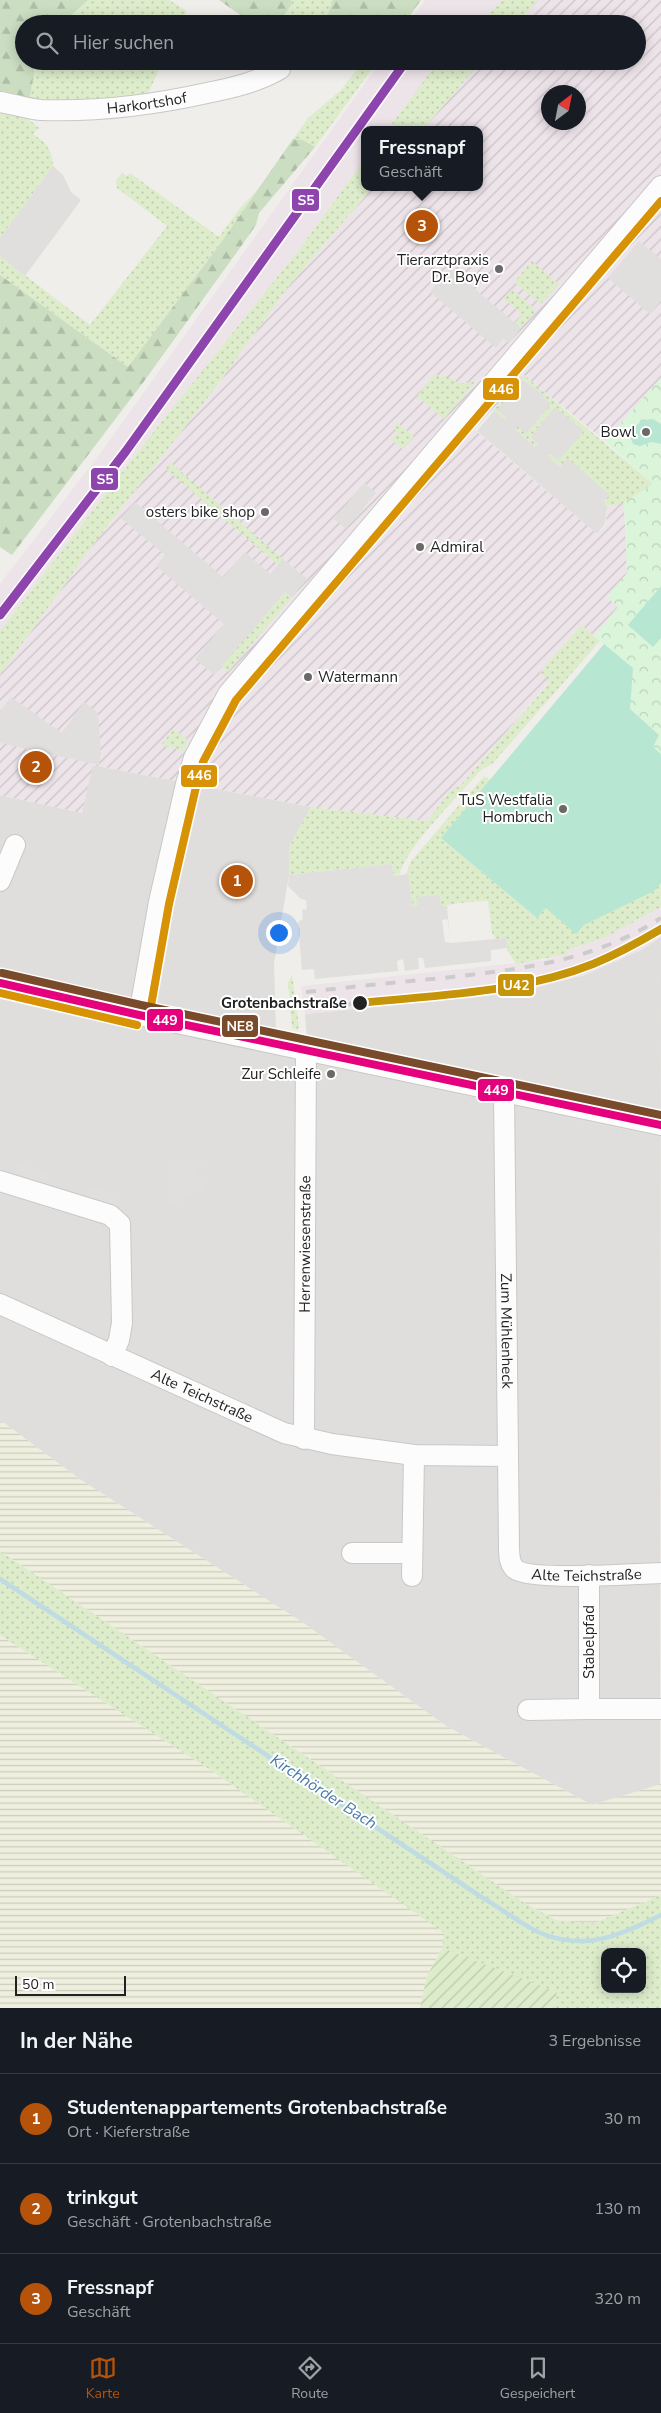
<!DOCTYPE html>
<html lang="de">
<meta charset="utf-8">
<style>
body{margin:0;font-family:"Nunito Sans",sans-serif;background:#242831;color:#f1f3f6}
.controls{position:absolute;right:15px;bottom:15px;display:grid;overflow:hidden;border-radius:10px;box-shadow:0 2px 12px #0003}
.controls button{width:45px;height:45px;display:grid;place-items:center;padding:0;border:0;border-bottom:1px solid #363941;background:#171b24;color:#f1f3f6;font:25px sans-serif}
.compass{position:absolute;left:541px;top:85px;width:45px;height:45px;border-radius:50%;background:#171b24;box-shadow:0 2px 12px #0003;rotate:32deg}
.scale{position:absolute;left:15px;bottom:12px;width:111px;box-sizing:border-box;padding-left:5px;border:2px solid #222;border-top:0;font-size:14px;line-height:18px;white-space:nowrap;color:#222;-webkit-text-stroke:4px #fff;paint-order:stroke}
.you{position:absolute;left:278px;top:932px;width:18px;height:18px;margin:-12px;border:4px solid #fff;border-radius:50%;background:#1a73e8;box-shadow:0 0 0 8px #1a73e833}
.badge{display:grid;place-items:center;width:32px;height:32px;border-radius:50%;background:#b45309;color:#fff;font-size:16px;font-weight:700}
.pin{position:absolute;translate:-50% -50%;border:2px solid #fff;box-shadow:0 1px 5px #0006}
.popup{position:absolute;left:361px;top:126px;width:122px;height:65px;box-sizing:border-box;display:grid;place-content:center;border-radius:10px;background:#171b24;filter:drop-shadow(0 1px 4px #0005);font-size:16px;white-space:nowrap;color:#9ea1a6}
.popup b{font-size:19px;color:#f1f3f6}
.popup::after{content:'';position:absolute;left:50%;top:100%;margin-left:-10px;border:10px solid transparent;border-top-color:#171b24}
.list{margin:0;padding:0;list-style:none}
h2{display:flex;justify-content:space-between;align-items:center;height:65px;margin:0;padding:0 20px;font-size:21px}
h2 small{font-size:16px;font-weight:400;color:#9ea1a6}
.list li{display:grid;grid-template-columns:32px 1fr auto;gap:15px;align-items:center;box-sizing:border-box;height:90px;padding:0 20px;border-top:1px solid #363941}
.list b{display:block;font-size:19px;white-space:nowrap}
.list p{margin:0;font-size:16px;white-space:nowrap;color:#9ea1a6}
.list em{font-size:16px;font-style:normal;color:#9ea1a6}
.icon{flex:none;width:28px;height:28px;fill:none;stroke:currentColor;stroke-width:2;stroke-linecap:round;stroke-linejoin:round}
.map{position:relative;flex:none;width:661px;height:2008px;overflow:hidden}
.search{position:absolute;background:#171b24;box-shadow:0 2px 12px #0003;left:15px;right:15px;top:15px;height:55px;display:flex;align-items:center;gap:12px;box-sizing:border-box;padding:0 18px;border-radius:28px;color:#9ea1a6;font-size:19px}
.sheet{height:335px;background:#171b24}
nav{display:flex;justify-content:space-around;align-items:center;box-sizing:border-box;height:70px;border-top:1px solid #363941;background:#171b24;font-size:14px;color:#9ea1a6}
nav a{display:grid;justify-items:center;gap:2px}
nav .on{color:#b45309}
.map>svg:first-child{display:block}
.residential{fill:#dfdedc}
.industrial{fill:url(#industrial-furrows);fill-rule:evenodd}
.railway{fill:#ede4e9}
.farmland{fill:url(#farmland-rules)}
.grass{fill:url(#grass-dots);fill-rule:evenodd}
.forest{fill:url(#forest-firs)}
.park{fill:url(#park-crowns)}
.garden{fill:url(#garden-furrows)}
.pitch{fill:#b7e6d2}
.parking{fill:#e0dfde}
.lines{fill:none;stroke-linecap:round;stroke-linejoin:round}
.stream{stroke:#bfdbe3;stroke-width:4.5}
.minor-casing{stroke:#c9c8c7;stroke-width:22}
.minor{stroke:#fdfcfc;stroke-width:20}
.rail{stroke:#ccc;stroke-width:4;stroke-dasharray:10 10;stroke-linecap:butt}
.bus-1-casing{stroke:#fff;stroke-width:11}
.bus-2-casing{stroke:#fff;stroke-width:11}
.bus-3-casing{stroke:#fff;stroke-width:11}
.bus-1{stroke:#e5007d;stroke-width:8}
.bus-2{stroke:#d79205;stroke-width:8}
.bus-3{stroke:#7a4b2a;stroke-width:8}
.rail-1-casing{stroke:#fff;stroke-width:12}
.rail-1{stroke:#8e44ad;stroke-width:9}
.tram-1-casing{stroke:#fff;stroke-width:11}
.tram-1{stroke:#c59408;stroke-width:8}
.poi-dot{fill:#6a6968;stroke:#fff;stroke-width:2}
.stop-dot{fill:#222;stroke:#fff;stroke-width:2}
.labels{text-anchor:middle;stroke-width:4;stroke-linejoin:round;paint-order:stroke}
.street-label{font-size:15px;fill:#222;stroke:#fff}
.poi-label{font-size:15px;fill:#222;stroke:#fff;text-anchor:end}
.stop-label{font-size:15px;font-weight:bold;fill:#222;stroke:#fff;text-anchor:end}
.water-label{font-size:16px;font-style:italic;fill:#4a7aab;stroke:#fff}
.line-badge{stroke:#fff;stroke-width:2}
.badge-label{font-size:14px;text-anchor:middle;font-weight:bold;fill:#fff}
</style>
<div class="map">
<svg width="661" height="2008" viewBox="0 0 661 2008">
<defs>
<pattern id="industrial-furrows" width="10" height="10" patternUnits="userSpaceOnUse" patternTransform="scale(1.25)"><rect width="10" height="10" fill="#ede4e9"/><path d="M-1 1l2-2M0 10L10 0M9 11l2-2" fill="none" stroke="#cbc3c8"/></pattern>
<pattern id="farmland-rules" width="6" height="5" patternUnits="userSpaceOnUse" patternTransform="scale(1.25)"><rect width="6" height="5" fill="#efefdf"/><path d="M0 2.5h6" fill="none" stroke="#cdcdbf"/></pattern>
<pattern id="grass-dots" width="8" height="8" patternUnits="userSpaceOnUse" patternTransform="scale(1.25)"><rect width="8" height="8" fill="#ddeccb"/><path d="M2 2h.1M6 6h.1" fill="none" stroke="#bdcaae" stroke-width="1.8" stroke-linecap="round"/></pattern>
<pattern id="forest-firs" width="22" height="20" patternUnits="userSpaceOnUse" patternTransform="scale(1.25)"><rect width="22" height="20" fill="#cbdec1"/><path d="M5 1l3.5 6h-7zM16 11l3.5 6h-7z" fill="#aebea6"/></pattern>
<pattern id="park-crowns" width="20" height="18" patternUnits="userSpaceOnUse" patternTransform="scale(1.25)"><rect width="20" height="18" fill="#daf5da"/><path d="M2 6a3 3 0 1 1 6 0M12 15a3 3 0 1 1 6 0" fill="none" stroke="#bbd2bb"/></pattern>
<pattern id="garden-furrows" width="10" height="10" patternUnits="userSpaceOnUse" patternTransform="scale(1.25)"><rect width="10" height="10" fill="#ddeccb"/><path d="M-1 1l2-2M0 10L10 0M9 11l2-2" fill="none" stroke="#bdcaae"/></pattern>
</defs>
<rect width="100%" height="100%" fill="#f0eeeb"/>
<path class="residential" d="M92 765 311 807 289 847V875L274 963 276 1031 307 1038 305 1014 515 993 585 975 643 949 661 937 660 1785 592 1805 446 1726 302 1622 81 1480 0 1420V795L82 813Z"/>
<path class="industrial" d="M538 0H661V378L605 441 524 375 475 430 597 534 606 525 607 506 624 502 627 573 607 597 618 607 594 636 581 625 540 672 550 681 460 786 451 791 427 821 311 807 93 765 82 813 0 795V675L92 546 216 387 288 287 373 187H480V130H422L471 73 482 61H637V24H516ZM548 92H578V122H548Z"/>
<g class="railway">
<path d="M425 0H503L478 24H408Z"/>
<path d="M381 61H440L431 71 387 130H364V160L298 251 151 435 0 631V584L101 452Z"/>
<path d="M661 907V937L643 949 585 975 515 993 305 1014 301 986 545 960 568 953 567 950 604 938Z"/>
</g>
<g class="farmland">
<path d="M0 1420 81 1480 302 1622 446 1726 592 1805 661 1784V1895L595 1923 559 1921 526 1904 0 1551Z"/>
<path d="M0 1635 215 1773 445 1933 442 1948 427 1976 420 2008H0Z"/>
</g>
<g class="grass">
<path d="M88 0H169L187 11 181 24H62Z"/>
<path d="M291 0H333L325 24H288L282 18 292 4Z"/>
<path d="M503 0H538L516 24H478Z"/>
<path d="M36 61H163L144 102H29Z"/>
<path d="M363 61H378L315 147 303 140 293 139 308 118 341 90Z"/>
<path d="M440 61H482L422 130H387L431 71Z"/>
<path d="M0 106 26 117 39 128 33 134C47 143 52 150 53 166L0 238Z"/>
<path d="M364 160V187H373L288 287 216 387 92 546 0 675V631L151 435 298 251Z"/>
<path d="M122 173 127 176 130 173 219 237 240 208 261 186 220 244 128 367 0 275V256L90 325 167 226 117 188 116 181Z"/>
<path d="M532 261 559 284 541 304 514 282Z"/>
<path d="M512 289 535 309V312L521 328 515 323 522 314 504 299Z"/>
<path d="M436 373 441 378 446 375C460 386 460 383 475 382L444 419 417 396Z"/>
<path d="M524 375 653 484C639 493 619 511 602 504L609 495 567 459 560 467 547 456 549 454 558 460 583 431 555 407 530 437 538 444 536 447 515 429 517 426 526 433 544 395 523 380 498 410 506 417 504 420 493 410Z"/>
<path d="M397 422 414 437 402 449 391 439 398 432 393 427Z"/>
<path d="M170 462 283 559 278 565 166 469Z"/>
<path d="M285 591 292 597 228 672 221 666Z"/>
<path d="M581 625 600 641 493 763 480 771C456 799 410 842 399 875L393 876 392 864 289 875V847L311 807 427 821 451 790 460 786 550 682 540 672Z"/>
<path d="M174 729 188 740 183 751 161 745Z"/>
<path d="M484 776 490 780 441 838 537 918 546 908 584 925 653 891 661 883V907L604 938 567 950 568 954 516 964 506 949H508L506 938 496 939 492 933 488 901C474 901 462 903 447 905L450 939 446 906 413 907 408 874H406L411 861Z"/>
<path d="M292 974 299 1027 297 1030 292 1028 288 983Z"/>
<path d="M0 1551 526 1904 558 1921 595 1923 661 1895V2008H554L556 1992 442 1948 444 1933 215 1773 0 1635ZM605 1952H642V1989H605Z"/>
</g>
<g class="forest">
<path d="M0 0H88L62 24H24V61H36L29 102 0 94Z"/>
<path d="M219 0H291L292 4 282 18 288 24H253Z"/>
<path d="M333 0H421L404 24H332L326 19Z"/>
<path d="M293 139 303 140 315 147 259 213 256 225 242 245 145 380 12 555 0 547V275L128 367 220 244Z"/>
</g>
<path class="park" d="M661 378V754L653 747 659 735 629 709 633 668 594 636 618 607 607 597 627 573 624 502 653 484 605 441Z"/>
<path class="garden" d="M442 1948 557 1992 554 2008H420L427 1976Z"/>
<g class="pitch">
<path d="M653 419 661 424V444L651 442 640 446 633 444 630 437C632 426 642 419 653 419Z"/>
<path d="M661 586V638L653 647 628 625Z"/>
<path d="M604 644 633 668 630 709 659 735 653 747 661 754V883L654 891 584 925 576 934 546 908 537 918 441 838Z"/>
</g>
<g class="parking">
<path d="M53 166 63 175 71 192 81 200 25 276 0 256V238Z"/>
<path d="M639 241 661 259V301L650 314 608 278Z"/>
<path d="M450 268 521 328 509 343 503 339 496 348 430 292Z"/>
<path d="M523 380 544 395 543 397 551 404 526 434 517 426 515 429 535 447 538 444 530 437 555 407 584 431 558 461 550 454 547 456 560 467 567 458 610 495 602 503 607 506 605 524 597 534 477 431 494 411 504 419 506 417 497 410Z"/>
<path d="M364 483 376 493 346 529 334 519Z"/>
<path d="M135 502 223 577 245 552 270 574 283 559 307 579 292 597 285 592 214 675 195 659 224 624 156 566 165 555 121 518Z"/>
<path d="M11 697 62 733 84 702 98 713 101 754 99 765 0 743V712Z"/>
<path d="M392 864 393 876 408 874 413 907H418L417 897 439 895 441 906H446L448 919 442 920 445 942 452 943 506 938 508 948 491 950V961L425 968 423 958H418L419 969 405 971 403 959 397 961 398 971 315 979 314 969 302 970 298 922 303 919 302 910 307 909 306 900 301 899 288 886 289 875Z"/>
<path d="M565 1114 661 1133V1138L564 1118Z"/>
<path d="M168 1160H206V1166H195V1177H206V1192H195L180 1202H168Z"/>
<path d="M17 1163 48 1173 47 1184 16 1174Z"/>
<path d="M89 1186 119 1195 116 1206 86 1196Z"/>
</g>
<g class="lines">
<path class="stream" d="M0 1579 486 1900C504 1910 523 1926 543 1934 587 1951 621 1935 661 1915"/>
<defs>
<g id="minor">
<path id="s1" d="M0 102C13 104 28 109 41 110 97 112 153 105 207 93 232 88 258 82 280 69L281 61"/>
<path d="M0 881 15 845"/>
<path d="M0 983 139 1015 661 1125"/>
<path d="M139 1015 159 902 186 784 194 758 228 694 661 186"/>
<path id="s2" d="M504 1093 509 1547C509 1555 509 1563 515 1569 529 1581 637 1574 661 1573"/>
<path d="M0 1181 110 1215 120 1224 122 1323 119 1340 112 1356"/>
<path id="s3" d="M0 1304 284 1433 332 1444 414 1455 508 1456"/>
<path id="s4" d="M304 1439 306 1049"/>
<path d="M352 1553H412"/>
<path d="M589 1575V1709H661"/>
<path d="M412 1576 414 1455"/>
<path d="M528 1710 589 1709"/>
</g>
</defs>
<use href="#minor" class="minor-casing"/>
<use href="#minor" class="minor"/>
<g class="rail">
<path d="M306 992C351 987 397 982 443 978 522 969 592 962 661 918"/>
<path d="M307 1008 360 1003"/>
</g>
<defs>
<path id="bus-1" d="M0 983 139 1015 661 1125"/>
<g id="bus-2">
<path d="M0 993 137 1025"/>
<path d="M149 1017 169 904 196 787 203 762 236 700 661 201"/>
</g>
<path id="bus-3" d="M2 973 141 1005 661 1115"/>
</defs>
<use href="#bus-1" class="bus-1-casing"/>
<use href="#bus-2" class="bus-2-casing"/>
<use href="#bus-3" class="bus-3-casing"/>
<use href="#bus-1" class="bus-1"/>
<use href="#bus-2" class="bus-2"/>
<use href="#bus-3" class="bus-3"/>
<defs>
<path id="rail-1" d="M0 615 126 451 406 61"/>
</defs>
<use href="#rail-1" class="rail-1-casing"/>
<use href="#rail-1" class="rail-1"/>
<defs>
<path id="tram-1" d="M360 1003C437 995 520 993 593 964 617 954 639 942 661 929"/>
</defs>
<use href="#tram-1" class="tram-1-casing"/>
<use href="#tram-1" class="tram-1"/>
</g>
<g class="poi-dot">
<circle cx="499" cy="269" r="5"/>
<circle cx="646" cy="432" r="5"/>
<circle cx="265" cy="512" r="5"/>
<circle cx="420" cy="547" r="5"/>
<circle cx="308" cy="677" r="5"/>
<circle cx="563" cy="809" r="5"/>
<circle cx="331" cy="1074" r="5"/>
</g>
<circle class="stop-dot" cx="360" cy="1003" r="8"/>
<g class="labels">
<g class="street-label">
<text dy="5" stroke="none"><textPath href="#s1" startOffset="148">Harkortshof</textPath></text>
<text dy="5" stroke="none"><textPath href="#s4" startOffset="195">Herrenwiesenstraße</textPath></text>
<text dy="5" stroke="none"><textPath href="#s2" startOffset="238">Zum Mühlenheck</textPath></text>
<text dy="5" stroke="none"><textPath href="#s3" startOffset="222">Alte Teichstraße</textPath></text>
<text dy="5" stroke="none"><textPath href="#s2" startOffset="550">Alte Teichstraße</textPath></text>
<text transform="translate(589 1642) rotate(-90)" y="5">Stabelpfad</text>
</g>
<g class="poi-label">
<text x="489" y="265">Tierarztpraxis<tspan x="489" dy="17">Dr. Boye</tspan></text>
<text x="636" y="437">Bowl</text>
<text x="255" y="517">osters bike shop</text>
<text x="430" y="552" text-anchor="start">Admiral</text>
<text x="318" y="682" text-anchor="start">Watermann</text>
<text x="553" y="805">TuS Westfalia<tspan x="553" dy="17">Hombruch</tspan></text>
<text x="321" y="1079">Zur Schleife</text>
</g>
<g class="stop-label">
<text x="347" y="1008">Grotenbachstraße</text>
</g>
<g class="water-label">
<text transform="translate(324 1791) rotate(33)" y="6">Kirchhörder Bach</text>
</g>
</g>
<g class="line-badge">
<rect x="291" y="188" width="29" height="24" rx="5" fill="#8e44ad"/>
<rect x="482" y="377" width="38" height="24" rx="5" fill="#d79205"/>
<rect x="90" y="467" width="29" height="24" rx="5" fill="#8e44ad"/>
<rect x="180" y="764" width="38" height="24" rx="5" fill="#d79205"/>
<rect x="497" y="973" width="38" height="24" rx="5" fill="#c59408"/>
<rect x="146" y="1008" width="38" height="24" rx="5" fill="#e5007d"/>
<rect x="221" y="1014" width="38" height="24" rx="5" fill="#7a4b2a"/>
<rect x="477" y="1078" width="38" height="24" rx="5" fill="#e5007d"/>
</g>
<g class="badge-label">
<text x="306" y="205">S5</text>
<text x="501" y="394">446</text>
<text x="105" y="484">S5</text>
<text x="199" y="780">446</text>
<text x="516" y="990">U42</text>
<text x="165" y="1025">449</text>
<text x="240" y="1031">NE8</text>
<text x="496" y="1095">449</text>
</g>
</svg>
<div class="controls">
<button><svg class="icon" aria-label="locate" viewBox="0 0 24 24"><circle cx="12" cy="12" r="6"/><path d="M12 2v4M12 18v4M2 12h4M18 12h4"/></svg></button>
</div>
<svg class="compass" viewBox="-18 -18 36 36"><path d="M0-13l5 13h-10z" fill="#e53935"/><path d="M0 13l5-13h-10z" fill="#9ea1a6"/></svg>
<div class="scale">50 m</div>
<div class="you"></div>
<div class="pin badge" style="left:237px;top:881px">1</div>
<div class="pin badge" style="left:36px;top:767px">2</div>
<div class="pin badge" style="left:422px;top:226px">3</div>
<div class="popup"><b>Fressnapf</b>Geschäft</div>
<div class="search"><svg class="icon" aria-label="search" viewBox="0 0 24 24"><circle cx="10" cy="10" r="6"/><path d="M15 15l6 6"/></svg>Hier suchen</div>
</div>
<section class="sheet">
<h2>In der Nähe<small>3 Ergebnisse</small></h2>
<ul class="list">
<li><span class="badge">1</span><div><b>Studentenappartements Grotenbachstraße</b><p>Ort · Kieferstraße</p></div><em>30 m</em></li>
<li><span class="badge">2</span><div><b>trinkgut</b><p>Geschäft · Grotenbachstraße</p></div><em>130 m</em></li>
<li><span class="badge">3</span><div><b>Fressnapf</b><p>Geschäft</p></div><em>320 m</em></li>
</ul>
</section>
<nav>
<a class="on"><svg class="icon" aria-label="map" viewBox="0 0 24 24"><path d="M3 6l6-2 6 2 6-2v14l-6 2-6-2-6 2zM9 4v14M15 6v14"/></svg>Karte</a>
<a><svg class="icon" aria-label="directions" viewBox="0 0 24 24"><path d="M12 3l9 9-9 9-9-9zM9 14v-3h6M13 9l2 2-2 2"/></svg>Route</a>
<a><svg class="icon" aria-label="saved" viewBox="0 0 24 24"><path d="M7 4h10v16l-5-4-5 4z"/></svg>Gespeichert</a>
</nav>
